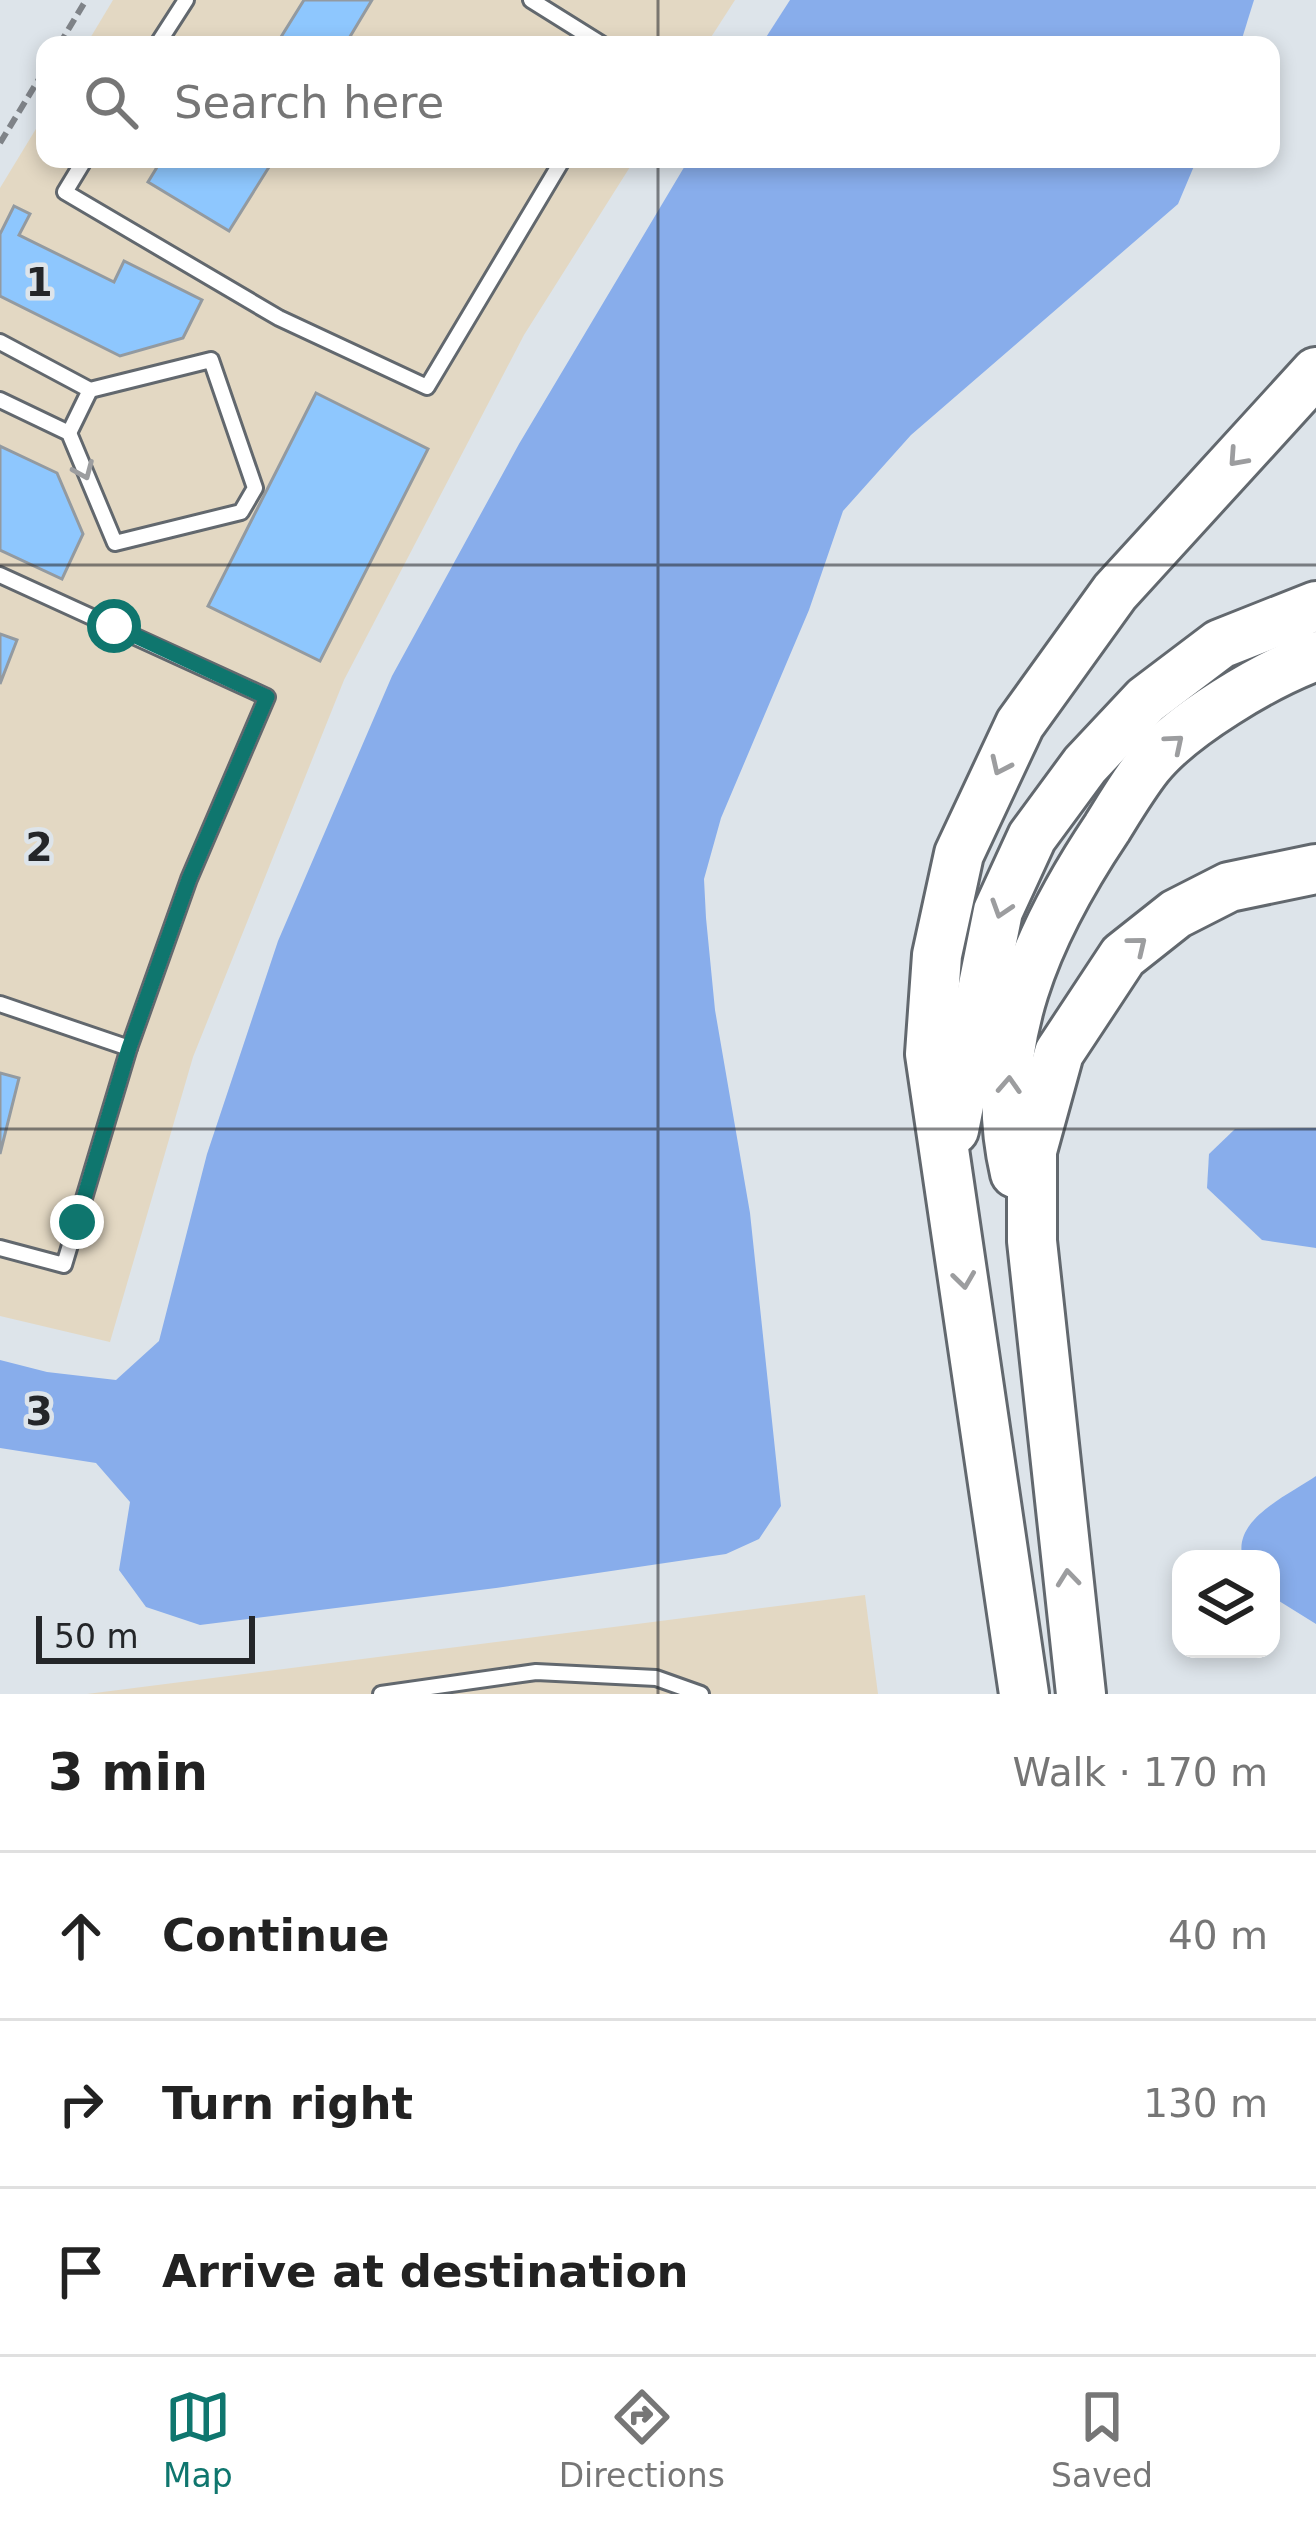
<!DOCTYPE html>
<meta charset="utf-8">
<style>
body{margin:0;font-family:"DejaVu Sans",sans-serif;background:#f2f2f2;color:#222}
.controls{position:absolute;right:36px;bottom:36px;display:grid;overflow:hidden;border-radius:24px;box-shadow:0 6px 18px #0003}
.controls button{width:108px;height:108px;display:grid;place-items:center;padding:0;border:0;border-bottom:3px solid #e0e0e0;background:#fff;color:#222;font:60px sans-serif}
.scale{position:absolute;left:36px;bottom:30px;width:219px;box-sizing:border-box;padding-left:12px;border:6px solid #242629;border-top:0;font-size:33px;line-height:42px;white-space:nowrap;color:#242629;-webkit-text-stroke:9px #dde4ea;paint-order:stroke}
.stop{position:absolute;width:36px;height:36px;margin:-27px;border:9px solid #0f766e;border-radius:50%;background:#fff}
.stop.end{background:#0f766e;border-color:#fff;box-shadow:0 3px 12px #0008}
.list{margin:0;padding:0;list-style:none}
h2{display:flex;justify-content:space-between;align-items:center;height:156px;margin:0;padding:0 48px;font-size:51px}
h2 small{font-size:39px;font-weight:400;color:#767676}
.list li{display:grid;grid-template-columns:78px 1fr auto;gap:36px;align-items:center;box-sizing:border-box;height:168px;padding:0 48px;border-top:3px solid #e0e0e0}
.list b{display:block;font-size:45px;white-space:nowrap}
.list em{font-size:39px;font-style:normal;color:#767676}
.icon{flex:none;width:66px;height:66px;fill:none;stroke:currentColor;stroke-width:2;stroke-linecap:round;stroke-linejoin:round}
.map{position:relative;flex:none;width:1316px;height:1694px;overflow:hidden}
.search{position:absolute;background:#fff;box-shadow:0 6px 18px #0003;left:36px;right:36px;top:36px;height:132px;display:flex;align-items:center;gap:30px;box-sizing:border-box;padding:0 42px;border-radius:24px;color:#767676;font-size:45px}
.sheet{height:660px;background:#fff}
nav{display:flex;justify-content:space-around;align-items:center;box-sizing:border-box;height:168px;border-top:3px solid #e0e0e0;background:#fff;font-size:33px;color:#767676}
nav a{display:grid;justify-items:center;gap:6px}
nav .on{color:#0f766e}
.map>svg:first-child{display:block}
.commercial{fill:#e3d8c3}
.water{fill:#88adeb}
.building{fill:#8ec7fe;stroke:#939aa0;stroke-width:3}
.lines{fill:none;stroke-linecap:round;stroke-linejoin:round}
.service-casing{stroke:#62686e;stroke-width:20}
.motorway-casing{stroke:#62686e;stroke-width:54}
.path{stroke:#7f8388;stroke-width:6;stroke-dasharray:12 6;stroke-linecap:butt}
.service{stroke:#fff;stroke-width:14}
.motorway{stroke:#fff;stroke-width:48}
.oneway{stroke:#9c9d9f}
.route{stroke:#0f766e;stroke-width:15}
.grid{fill:none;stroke:#242629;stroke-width:3;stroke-opacity:0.55}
.grid-label{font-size:39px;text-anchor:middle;font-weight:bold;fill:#242629;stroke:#dde4ea;stroke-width:9;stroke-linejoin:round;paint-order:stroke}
</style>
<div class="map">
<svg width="1316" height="1694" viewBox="0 0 1316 1694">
<rect width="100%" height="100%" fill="#dde4ea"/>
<g class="commercial">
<path d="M113 0H735L706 45H86Z"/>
<path d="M45 114V159H635L524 335 344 680 193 1057 110 1342 0 1316V188Z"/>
<path d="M865 1595 878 1694H87Z"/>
</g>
<g class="water">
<path d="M790 0H1254L1240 45H761Z"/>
<path d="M689 159H1197L1178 204 911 435 843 511 809 610 721 818 704 879 706 918 715 1010 750 1213 781 1506 759 1539 726 1554 496 1588 200 1625 146 1607 119 1570 130 1502 96 1463 0 1448V1360L47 1372 116 1380 159 1341 207 1154 278 941 392 676 519 444Z"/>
<path d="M1316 1128V1248L1262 1240 1207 1188 1209 1154 1235 1129Z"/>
<path d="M1316 1476V1624L1271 1596V1559H1243C1231 1519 1289 1495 1316 1476Z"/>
</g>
<g class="building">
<path d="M304 0H372L345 45H276Z"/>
<path d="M162 159H274L229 231 148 182Z"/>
<path d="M14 206 30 214 19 235 114 282 124 261 202 300 183 338 120 356 0 296V234Z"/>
<path d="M316 393 428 449 320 661 208 606Z"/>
<path d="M0 446 57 473 83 534 62 579 0 550Z"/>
<path d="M0 634 17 640 0 684Z"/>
<path d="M0 1073 19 1078 0 1154Z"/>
</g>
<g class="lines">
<defs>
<g id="service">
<path d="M531 0 603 45"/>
<path d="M157 45 186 0"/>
<path d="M85 159 65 192 279 318 427 387 563 159"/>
<path d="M0 342 90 390 211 360 255 488 241 512 115 543 69 433 0 400"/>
<path d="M69 433 90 390"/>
<path d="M0 575 267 697 189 879 129 1048"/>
<path d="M0 1004 129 1048 64 1265 0 1248"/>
<path d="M381 1694 536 1672 656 1678 701 1694"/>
</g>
<g id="motorway">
<path d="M954 1130 998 911 1032 837 1085 765 1146 700 1220 644 1316 606"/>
<path d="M1015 1173C985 1045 1038 931 1107 828 1120 807 1133 785 1148 766 1182 724 1265 675 1316 656"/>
<path d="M1024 1694 930 1054 937 955 959 854 1020 724 1115 592 1316 372"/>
<path d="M1081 1694 1032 1241V1151L1059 1053 1123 956 1176 914 1229 887 1316 869"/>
</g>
</defs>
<use href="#service" class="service-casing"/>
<use href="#motorway" class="motorway-casing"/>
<g class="path">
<path d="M59 45 86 0"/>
<path d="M0 143 45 69"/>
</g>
<use href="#service" class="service"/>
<use href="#motorway" class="motorway"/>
</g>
<defs><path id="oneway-chevron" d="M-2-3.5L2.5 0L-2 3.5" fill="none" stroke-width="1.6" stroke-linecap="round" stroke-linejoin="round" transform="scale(3)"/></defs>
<g class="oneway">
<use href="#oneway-chevron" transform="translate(1237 458) rotate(132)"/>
<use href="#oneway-chevron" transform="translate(84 471) rotate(67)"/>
<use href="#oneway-chevron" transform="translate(1175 743) rotate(-40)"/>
<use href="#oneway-chevron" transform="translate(1000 766) rotate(115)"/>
<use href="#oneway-chevron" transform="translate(1001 909) rotate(108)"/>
<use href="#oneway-chevron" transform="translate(1138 945) rotate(-39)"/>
<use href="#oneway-chevron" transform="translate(1009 1085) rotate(-87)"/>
<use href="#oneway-chevron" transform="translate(964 1280) rotate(82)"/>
<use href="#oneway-chevron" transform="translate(1068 1578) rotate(-96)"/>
</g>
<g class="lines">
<path class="route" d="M77 1222 129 1048 189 879 267 697 114 626"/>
</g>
<path class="grid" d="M658 0V45M658 159V1694M0 565H1316M0 1129H1316"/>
<g class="grid-label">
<text x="39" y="296">1</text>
<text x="39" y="861">2</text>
<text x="39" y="1425">3</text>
</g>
</svg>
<div class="controls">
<button><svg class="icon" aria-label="layers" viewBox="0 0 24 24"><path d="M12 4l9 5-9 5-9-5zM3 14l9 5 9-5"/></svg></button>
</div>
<div class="scale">50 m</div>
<div class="stop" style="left:114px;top:626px"></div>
<div class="stop end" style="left:77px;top:1222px"></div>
<div class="search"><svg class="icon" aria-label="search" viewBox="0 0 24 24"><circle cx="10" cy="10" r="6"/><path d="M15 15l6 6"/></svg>Search here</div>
</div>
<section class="sheet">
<h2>3 min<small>Walk · 170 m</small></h2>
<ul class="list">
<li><svg class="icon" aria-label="ahead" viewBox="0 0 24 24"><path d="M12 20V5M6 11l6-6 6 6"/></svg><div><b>Continue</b></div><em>40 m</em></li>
<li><svg class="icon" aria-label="right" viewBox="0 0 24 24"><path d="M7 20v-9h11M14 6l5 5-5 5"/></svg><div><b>Turn right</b></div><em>130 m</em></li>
<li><svg class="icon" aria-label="arrive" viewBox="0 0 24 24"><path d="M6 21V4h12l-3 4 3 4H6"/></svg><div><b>Arrive at destination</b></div></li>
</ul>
</section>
<nav>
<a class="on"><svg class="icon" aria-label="map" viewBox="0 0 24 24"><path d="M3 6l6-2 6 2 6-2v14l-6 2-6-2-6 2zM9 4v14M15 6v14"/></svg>Map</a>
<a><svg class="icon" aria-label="directions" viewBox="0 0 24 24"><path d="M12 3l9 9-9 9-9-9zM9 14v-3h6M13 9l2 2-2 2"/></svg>Directions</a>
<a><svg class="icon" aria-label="saved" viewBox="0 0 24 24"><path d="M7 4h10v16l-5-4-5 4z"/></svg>Saved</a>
</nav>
